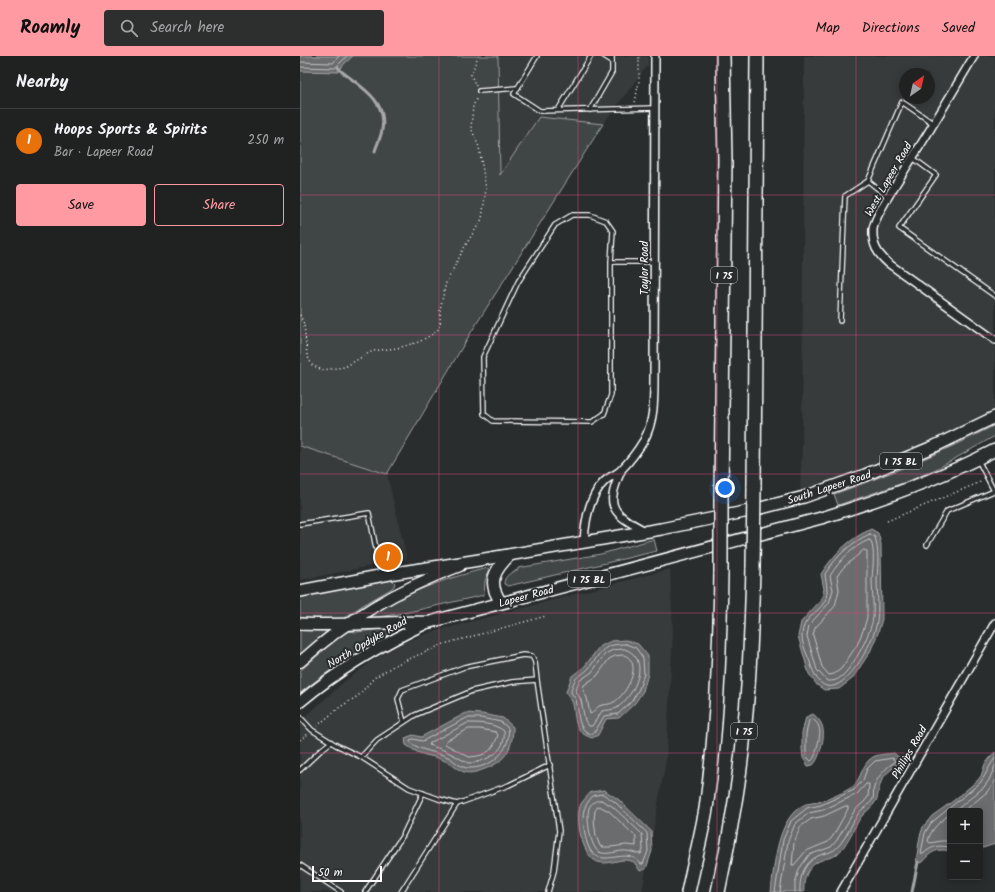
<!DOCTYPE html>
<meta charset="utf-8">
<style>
body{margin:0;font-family:Kalam,sans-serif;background:#2d2f2f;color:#f1f3f6}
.controls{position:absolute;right:12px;bottom:12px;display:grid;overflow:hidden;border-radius:4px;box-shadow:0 2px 10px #0003}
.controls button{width:36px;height:36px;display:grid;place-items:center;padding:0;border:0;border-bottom:1px solid #3d3f40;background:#202222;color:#f1f3f6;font:20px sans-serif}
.compass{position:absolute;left:599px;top:12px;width:36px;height:36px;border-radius:50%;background:#202222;box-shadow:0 2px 10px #0003;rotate:34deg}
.scale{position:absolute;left:12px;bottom:10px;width:70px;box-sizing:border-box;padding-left:4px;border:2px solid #fff;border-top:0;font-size:11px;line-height:14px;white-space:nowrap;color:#fff;-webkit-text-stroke:3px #2a2d2e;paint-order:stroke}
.you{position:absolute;left:425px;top:432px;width:14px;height:14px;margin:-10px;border:3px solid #fff;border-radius:50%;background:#1a73e8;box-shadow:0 0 0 6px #1a73e833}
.badge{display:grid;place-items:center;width:26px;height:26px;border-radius:50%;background:#ff9aa2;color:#fff;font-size:13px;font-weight:700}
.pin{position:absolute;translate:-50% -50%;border:2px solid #fff;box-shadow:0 1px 4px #0006}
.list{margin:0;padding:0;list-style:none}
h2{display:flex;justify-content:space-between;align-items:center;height:52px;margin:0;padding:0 16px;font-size:17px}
h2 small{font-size:13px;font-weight:400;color:#a2a4a5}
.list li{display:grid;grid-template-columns:26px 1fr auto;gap:12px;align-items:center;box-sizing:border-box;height:64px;padding:0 16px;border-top:1px solid #3d3f40}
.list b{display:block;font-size:15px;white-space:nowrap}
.list p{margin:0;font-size:13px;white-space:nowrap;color:#a2a4a5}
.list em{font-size:13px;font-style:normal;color:#a2a4a5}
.actions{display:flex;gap:8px;padding:12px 16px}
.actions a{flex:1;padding:9px 0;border:1px solid #ff9aa2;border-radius:4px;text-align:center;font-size:14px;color:#ff9aa2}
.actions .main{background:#ff9aa2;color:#111}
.icon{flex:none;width:22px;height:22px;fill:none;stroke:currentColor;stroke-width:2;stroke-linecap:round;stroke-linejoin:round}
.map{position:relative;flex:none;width:695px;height:836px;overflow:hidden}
header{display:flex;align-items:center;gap:24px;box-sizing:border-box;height:56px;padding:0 20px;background:#ff9aa2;color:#111}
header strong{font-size:19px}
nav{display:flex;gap:22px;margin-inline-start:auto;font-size:14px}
.search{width:280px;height:36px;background:#2d2f2f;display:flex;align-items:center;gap:10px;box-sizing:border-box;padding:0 14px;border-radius:4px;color:#a2a4a5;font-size:15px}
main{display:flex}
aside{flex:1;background:#202222}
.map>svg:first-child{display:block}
.built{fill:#373a3b;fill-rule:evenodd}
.green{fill:#414445;stroke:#a0a2a2}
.water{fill:#6a6c6d;stroke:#a6a7a7}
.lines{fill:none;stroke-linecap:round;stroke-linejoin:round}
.shore{stroke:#c3c4c5;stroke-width:1}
.stream{stroke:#a6a7a7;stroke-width:3}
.service-casing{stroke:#fff;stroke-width:6}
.minor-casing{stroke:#fff;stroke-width:10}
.secondary-casing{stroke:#fff;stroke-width:13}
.primary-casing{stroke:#fff;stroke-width:14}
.motorway-casing{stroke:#fff;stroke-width:16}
.path{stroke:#fff;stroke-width:1.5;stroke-dasharray:1 3;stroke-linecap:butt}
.service{stroke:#2a2d2e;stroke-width:3.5}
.minor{stroke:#2a2d2e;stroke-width:7}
.secondary{stroke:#2a2d2e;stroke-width:10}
.primary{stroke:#2a2d2e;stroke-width:11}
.motorway{stroke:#2a2d2e;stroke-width:13}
.motorway-bridge-casing{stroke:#fff;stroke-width:16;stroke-linecap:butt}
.motorway-bridge{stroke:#2a2d2e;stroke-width:13}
.grid{fill:none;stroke:#ce467c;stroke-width:1;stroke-opacity:0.55}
.labels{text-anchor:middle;stroke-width:4;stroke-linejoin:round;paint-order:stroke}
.shield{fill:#2a2d2e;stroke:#bfc0c0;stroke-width:1}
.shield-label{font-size:10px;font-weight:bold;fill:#fff}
.street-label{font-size:11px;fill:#fff;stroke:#2a2d2e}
</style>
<header>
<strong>Roamly</strong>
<div class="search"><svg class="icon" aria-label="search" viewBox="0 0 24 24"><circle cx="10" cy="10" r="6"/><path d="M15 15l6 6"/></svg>Search here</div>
<nav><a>Map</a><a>Directions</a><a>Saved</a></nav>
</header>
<main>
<aside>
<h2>Nearby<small></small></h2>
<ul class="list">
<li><span class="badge" style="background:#e8710a">1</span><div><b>Hoops Sports &amp; Spirits</b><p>Bar · Lapeer Road</p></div><em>250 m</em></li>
</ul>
<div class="actions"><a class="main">Save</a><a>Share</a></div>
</aside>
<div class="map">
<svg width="695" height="836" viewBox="0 0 695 836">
<rect width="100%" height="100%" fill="#2a2d2e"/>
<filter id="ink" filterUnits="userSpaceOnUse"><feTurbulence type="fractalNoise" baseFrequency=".025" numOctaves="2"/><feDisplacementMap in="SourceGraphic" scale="8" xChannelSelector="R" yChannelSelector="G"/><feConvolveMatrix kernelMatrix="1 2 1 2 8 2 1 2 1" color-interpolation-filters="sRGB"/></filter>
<g filter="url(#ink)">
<g class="built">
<path d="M198 0H348V9L303 68 239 61 200 120Z"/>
<path d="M504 0H695V355L623 391 581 407 500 435 502 391ZM605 18H629V42H605Z"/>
<path d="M0 390 87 418 107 503 0 524Z"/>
<path d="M370 513 373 576 366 704 342 836H0V665L45 625 79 600 103 587 132 576Z"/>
</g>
<g class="green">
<path d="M0 0H198L200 119 239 61 303 68 170 278 87 418 0 390Z"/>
<path d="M695 369V380L640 411 627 417 609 425 538 449 534 438C589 419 643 396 695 369Z"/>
<path d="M354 483 357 495 208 530 204 528C204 520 211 516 218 514V512L301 498Z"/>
<path d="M188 512 189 514 185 525 184 539 104 557 71 562 69 561 70 559C107 536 146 522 188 512Z"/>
<path d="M89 523 92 524 95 527 94 530 91 533 63 549 41 564 0 562V540Z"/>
<path d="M89 572 91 578C58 595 29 614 0 637V615L45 575 57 576Z"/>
<path d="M0 574 25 575 26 576 0 599Z"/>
</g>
<g class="water">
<path d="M0 0H53L45 7 38 16 0 15Z"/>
<path d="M571 473 578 477 581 488 582 563 578 577 570 596 552 623 539 633 524 634 517 629 509 618 498 580 501 566 521 544 524 533 521 518C534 498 549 483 571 473Z"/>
<path d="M326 584 338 588 348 600V618L343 635 335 647 319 662 306 663 298 679 292 682C273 676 276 663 273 648 272 644 268 640 266 636L272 620 285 610 299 591 311 585Z"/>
<path d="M166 657 182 658 203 662 213 671C213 694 204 707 182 714 177 716 170 718 164 716 156 713 151 707 143 704 135 700 125 700 117 696 113 694 110 691 106 689L105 682 113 679 121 681Z"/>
<path d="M513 658C525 667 525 678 521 692 519 699 518 704 513 709L508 710 503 702 502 693V677L506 661Z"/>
<path d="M695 696V788L683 792 680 794V755H650V795C636 792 631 796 622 806L620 807 616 805 620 780 623 771 632 760 653 745 677 725 681 720 685 708Z"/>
<path d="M594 697 602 704C598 711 589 713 583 722 578 731 579 739 576 745 572 752 566 755 561 761 554 771 546 792 536 799 532 802 526 802 522 804 508 809 503 822 504 836H471C474 810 477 759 506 748 510 747 514 747 518 746 529 743 543 737 552 731 562 723 561 708 573 701 578 698 588 698 594 697Z"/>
<path d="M304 734 318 743 351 775 352 795 346 813 340 815 334 806C332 805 328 804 325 804 316 804 307 809 298 806 282 801 274 761 281 748 283 744 288 740 291 736Z"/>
</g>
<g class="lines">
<g class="shore">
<path d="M0 6 33 7 39 0"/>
<path d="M0 11 35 12 47 0"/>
<path d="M570 478 575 481C579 495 578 509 577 523 577 540 580 558 575 574 566 602 527 665 510 606 507 598 502 589 502 580 502 561 518 558 525 545 529 536 526 528 525 518 536 501 551 486 570 478Z"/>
<path d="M569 484 571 485C575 496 573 510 572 522 572 535 574 549 573 562 571 577 551 618 536 624 534 625 529 625 527 625L517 614 507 580 509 569 529 547 533 534 530 520C539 505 553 490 569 484Z"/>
<path d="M564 494 567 495V561L564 572 557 589 541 613 534 618 529 619 522 611 513 579 515 572 535 550 539 534 537 520 543 512Z"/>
<path d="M326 588 336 592 343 602 344 618 339 633 332 645 318 658 304 660 295 676 291 678C275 673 280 655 276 644 275 641 272 639 271 636 275 617 279 623 289 612 302 595 302 588 326 588Z"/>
<path d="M325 593C352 603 335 639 317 652 313 654 306 654 302 655L292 670H289L285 665 281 644 276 635 279 625 292 616 305 598 313 594Z"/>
<path d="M324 599C344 606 327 638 314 646 310 649 304 648 299 650 295 653 294 657 290 658L287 642 283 634 284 629 297 620 309 603 315 600Z"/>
<path d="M167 662H181L201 666 208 672C212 695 190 713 168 712 161 712 156 706 150 702 137 695 121 696 110 686V684L113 683 122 685Z"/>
<path d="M512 663C523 669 520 681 517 691 516 697 515 702 511 705L506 700V678L509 664Z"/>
<path d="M168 667C180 667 194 667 204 675 207 696 186 706 168 707L146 695 129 689 130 687Z"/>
<path d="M169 673H180L196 676 198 679C193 695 186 700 169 701L145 688 146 685Z"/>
<path d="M303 738 315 746 347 777 348 795 343 808H341C324 784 290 828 284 771 282 756 283 751 293 740Z"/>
<path d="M301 744 312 750 342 778 343 794 341 798C337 798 331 795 326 795 318 794 307 800 299 796 290 791 286 761 289 752 291 747 296 744 301 744Z"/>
<path d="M299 750 309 755 336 781V790L326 789 311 791H303L300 790 296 780 294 764 295 755Z"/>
<path d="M546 750 548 751V753L533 780 528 786 506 795 494 809H492L494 787 500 771 511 763 524 760Z"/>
<path d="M655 755 684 731 689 724 695 710"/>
<path d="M664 755 687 736 695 725"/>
<path d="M650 758C640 766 631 772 628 785L630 787 641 785H650"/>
<path d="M650 791C638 789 632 790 623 798L621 797 625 777 631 767 680 727C686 719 689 710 695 702"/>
<path d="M475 836 483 784 491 765 507 752 521 749 554 734 563 724 567 713 575 705 593 702 595 706C586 711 578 720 574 731 573 735 574 739 573 743 569 750 562 752 558 758 552 767 548 778 541 787 532 800 523 795 513 803 503 810 499 824 500 836"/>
<path d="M480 836 488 785 495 768 509 757 523 754 557 738 566 728H569L568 741 564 746 555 754 537 784 531 791 509 799 499 813 495 828V836"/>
</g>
<g class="stream">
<path d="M38 11 41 15C61 31 88 45 82 74 81 81 77 88 75 95"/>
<path d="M612 836 618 806"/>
</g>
<defs>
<g id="service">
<path d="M237 0 214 38 240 55 355 52"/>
<path d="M304 0 312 5"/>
<path d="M179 35 217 32"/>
<path d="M258 54 291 0"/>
<path d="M290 54 312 16V0"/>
<path d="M613 102 636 119 599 172 695 240"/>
<path d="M588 141 568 125 602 46 634 68"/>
<path d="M311 206 313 175 306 165 290 159H272L255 169 218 226 183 301 184 358 193 365 292 366 304 358 311 339V206H355"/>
<path d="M540 265 545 140 568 125"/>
<path d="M0 468 69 457 81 518"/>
<path d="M627 489 647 455 694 435 678 404"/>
<path d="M0 661 12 674 36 689 61 701 77 684 115 659 172 635 212 626 237 624 259 775 254 815 248 836"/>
<path d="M104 666 98 643 102 634 164 611 223 599 232 600 235 606 237 624"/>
<path d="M61 701 109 732 139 743 157 748"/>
<path d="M0 714 22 693 31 686"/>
<path d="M0 809 41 836"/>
<path d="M65 836 103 779 123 737"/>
<path d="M101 836 157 748 209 729 250 709"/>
</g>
<g id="minor">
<path d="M674 0C653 35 633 70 611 104 602 119 575 158 573 173 572 189 577 197 588 207L695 284"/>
<path d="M321 415C318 422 314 431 313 439 309 459 333 468 347 476"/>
<path d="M284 486C285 464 289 439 306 424 311 420 317 418 321 414 330 405 338 394 344 384 354 366 354 345 354 324L355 0"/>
<path d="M541 836 695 567"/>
</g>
<g id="secondary">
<path d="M0 606C49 562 98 533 160 510"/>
<path d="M0 646C39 613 82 588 129 566"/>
</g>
<g id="primary">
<path d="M0 535 95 517 173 505 361 473 449 455 504 441 565 419 635 390 695 361"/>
<path d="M201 546C187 527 194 514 210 499"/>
<path d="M0 568C43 570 86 566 130 566L521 462C581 444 639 423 695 394"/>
</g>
<g id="motorway">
<path d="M454 431 457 0"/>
<path d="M421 439 425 104 423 0"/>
<path d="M388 836C394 808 401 781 406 753 417 674 420 596 421 517"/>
<path d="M418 836C425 804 431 772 436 740 448 665 451 588 453 512"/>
</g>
</defs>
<use href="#service" class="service-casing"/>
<use href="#minor" class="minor-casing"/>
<use href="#secondary" class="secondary-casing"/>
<use href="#primary" class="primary-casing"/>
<use href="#motorway" class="motorway-casing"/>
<g class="path">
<path d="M176 30 171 19 178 0"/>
<path d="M335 46 339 25V0"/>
<path d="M0 259 4 268 7 299 12 309 22 314 45 311 65 299 73 295 97 292 119 286 136 276 140 271V253L146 227 165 190 182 163 186 133 179 91 171 72 173 50 177 41"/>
<path d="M587 465 683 425"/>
<path d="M17 670 40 651 58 640 74 622 95 609 144 588 246 560"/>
<path d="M0 684 8 678"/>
</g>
<use href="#service" class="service"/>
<use href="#minor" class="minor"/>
<use href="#secondary" class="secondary"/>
<use href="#primary" class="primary"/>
<use href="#motorway" class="motorway"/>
<defs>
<g id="motorway-bridge">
<path d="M453 512 454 431"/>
<path d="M421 517V439"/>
</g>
</defs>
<use href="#motorway-bridge" class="motorway-bridge-casing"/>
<use href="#motorway-bridge" class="motorway-bridge"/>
</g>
</g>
<path class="grid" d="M139 0V836M278 0V836M417 0V836M556 0V836M0 139H695M0 279H695M0 418H695M0 557H695M0 697H695"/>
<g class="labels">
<g class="shield">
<rect x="411" y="211" width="26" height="16" rx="3"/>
<rect x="580" y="397" width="42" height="16" rx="3"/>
<rect x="268" y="515" width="42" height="16" rx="3"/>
<rect x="431" y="667" width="26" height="16" rx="3"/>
</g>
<g class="shield-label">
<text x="424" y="223">I 75</text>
<text x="601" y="409">I 75 BL</text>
<text x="289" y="527">I 75 BL</text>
<text x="444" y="679">I 75</text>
</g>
<g class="street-label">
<text transform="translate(588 123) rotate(-60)" y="4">West Lapeer Road</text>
<text transform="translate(344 212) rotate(-90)" y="4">Taylor Road</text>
<text transform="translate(529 431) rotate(-18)" y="4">South Lapeer Road</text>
<text transform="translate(226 540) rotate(-15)" y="4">Lapeer Road</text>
<text transform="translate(67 586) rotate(-30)" y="4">North Opdyke Road</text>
<text transform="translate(609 696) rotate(-60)" y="4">Phillips Road</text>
</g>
</g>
</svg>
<div class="controls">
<button>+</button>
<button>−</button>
</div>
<svg class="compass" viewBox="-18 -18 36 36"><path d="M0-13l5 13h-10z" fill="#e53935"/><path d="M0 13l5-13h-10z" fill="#a2a4a5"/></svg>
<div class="scale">50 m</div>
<div class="you"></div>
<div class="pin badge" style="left:88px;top:501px;background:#e8710a">1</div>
</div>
</main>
